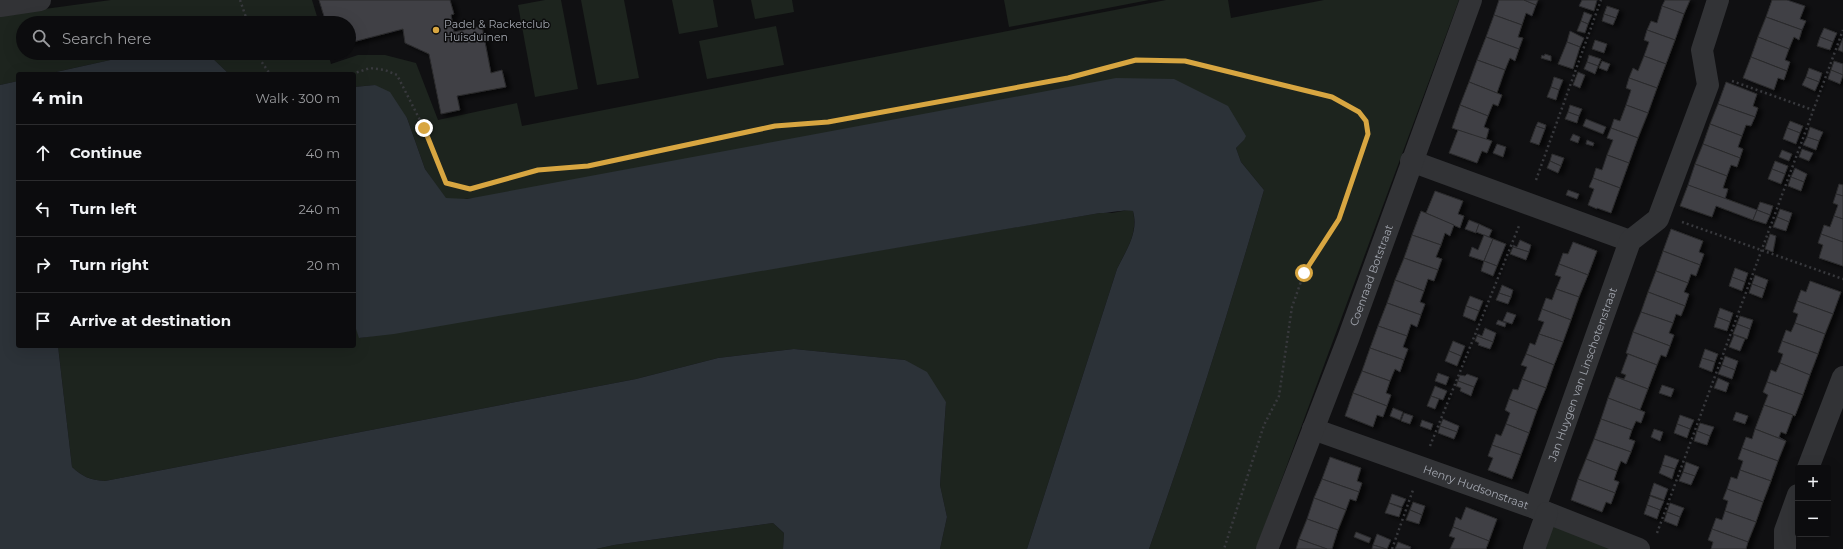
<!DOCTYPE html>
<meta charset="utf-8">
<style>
body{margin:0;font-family:Montserrat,sans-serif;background:#1a1a1c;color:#f1f3f6}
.controls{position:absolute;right:12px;bottom:12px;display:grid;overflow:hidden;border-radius:4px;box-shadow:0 4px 16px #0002}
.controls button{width:36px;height:36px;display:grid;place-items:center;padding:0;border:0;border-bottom:1px solid #2c2c2e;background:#0c0c0e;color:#f1f3f6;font:20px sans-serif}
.stop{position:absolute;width:12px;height:12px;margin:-9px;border:3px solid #d8a641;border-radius:50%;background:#fff}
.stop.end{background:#d8a641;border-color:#fff;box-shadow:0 1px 4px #0008}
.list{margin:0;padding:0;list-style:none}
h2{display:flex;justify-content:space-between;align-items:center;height:52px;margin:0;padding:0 16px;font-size:17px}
h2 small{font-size:13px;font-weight:400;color:#9a9b9e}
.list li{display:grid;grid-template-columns:26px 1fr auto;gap:12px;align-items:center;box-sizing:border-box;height:56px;padding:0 16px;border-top:1px solid #2c2c2e}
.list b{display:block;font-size:15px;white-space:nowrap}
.list em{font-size:13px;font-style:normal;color:#9a9b9e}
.icon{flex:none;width:22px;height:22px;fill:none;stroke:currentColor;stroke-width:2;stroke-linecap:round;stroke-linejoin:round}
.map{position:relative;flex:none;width:1843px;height:549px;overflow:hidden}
.search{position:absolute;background:#0c0c0e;box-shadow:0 4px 16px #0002;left:16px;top:16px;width:340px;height:44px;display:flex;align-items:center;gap:10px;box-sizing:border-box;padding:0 14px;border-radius:22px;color:#9a9b9e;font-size:15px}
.panel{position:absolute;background:#0c0c0e;box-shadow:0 4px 16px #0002;left:16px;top:72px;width:340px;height:276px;border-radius:4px}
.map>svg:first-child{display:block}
.green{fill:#1d241e}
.water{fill:#2c3238}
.building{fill:#404044;stroke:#2b2b2d;filter:url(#shadow)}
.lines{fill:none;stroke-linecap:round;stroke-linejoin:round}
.path{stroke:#38393d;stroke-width:2.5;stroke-dasharray:2 3;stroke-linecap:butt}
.minor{stroke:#323336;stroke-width:22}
.route{stroke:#d8a641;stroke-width:5}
.poi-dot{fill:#d8a641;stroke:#0b0b0c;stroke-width:1.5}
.labels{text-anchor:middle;stroke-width:3;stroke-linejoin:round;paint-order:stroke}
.poi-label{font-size:11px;fill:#a3a7b0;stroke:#0b0b0c;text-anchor:start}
.street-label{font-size:11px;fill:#a3a7b0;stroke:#0b0b0c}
</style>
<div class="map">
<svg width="1843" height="549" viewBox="0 0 1843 549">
<defs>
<filter id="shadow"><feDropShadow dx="4.5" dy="2.5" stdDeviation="2" flood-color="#0009"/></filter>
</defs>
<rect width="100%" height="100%" fill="#101012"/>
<g class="green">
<path d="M111 0H312L319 23H23V53H142L47 74H18V81L0 85V15Z"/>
<path d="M545 0H561L578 89 535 97 518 5Z"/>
<path d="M581 0H624L639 78 597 85Z"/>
<path d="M672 0H713L718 27 679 34Z"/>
<path d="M751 0H792L794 12 755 19Z"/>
<path d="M1004 0H1149L1009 27Z"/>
<path d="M1166 0H1228L1231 18 1324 0H1459L1256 549H1149C1191 431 1229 311 1264 190L1241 162 1236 148 1244 140 451 200 446 199 425 169 407 118 375 85 354 87V74H229L207 53H328L331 64 358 55H385L416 63 438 120 517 103 522 126Z"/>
<path d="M776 26 784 65 707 79 699 41Z"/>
<path d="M1128 210 1133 211C1138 234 1127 248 1117 269L1027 549H940L947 517 940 485 946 402 905 360 794 349 718 358 636 379 105 481C90 480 83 477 72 467L58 346H354V323L360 338 1100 213H1112Z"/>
<path d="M1551 520 1634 549H1541Z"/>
<path d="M773 523 784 533 783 549H596L614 545Z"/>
</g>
<g class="water">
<path d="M142 53H207L229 74H47Z"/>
<path d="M1116 78 1174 79 1228 106 1246 136 1244 140 1236 148 1241 162 1264 190C1229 311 1191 431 1149 549H1027L1117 269C1126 250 1139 233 1133 211 1125 209 1110 213 1100 213L394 334 359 338 354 323V87L375 85 390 92 407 118 425 169 446 198 467 199Z"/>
<path d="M18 81V346H58L72 467C83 477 90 480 105 481L636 379 718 358 794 349 905 360 927 372 946 402 940 485 947 517 940 549H783L784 533 773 523 614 545 596 549H0V85Z"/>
</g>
<g class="building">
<path d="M319 0H450L454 14 451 15 454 32 482 26 491 73 502 70 506 87 457 96 460 110 441 114 429 54 405 43 403 29 349 43V23H326Z"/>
<path d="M1499 0H1524L1536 5 1532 16 1526 13 1522 25 1494 15Z"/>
<path d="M1524 0H1538L1536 5Z"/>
<path d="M1582 0H1597L1594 11 1579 6Z"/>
<path d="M1665 0H1690L1684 14 1662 6Z"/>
<path d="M1772 0H1787L1805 6 1800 19 1806 21 1802 30 1766 17Z"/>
<path d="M1607 6 1619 10 1616 18 1604 14Z"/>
<path d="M1662 6 1684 14 1675 40 1647 30 1651 21 1657 23Z"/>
<path d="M1584 12 1592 15 1588 24 1581 21Z"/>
<path d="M1604 14 1616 18 1613 25 1602 21Z"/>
<path d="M1494 15 1522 25 1518 37 1523 38 1519 49 1486 37Z"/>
<path d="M1766 17 1802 30 1799 40 1794 37 1789 49 1758 37Z"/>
<path d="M1581 21 1588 24 1585 33 1577 31Z"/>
<path d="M1824 28 1837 33 1833 42 1820 37Z"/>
<path d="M1647 30 1675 40 1666 64 1644 56 1649 42 1644 40Z"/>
<path d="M1570 31 1584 38 1580 47 1567 42Z"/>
<path d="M1486 37 1519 49 1515 61 1510 58 1505 70 1477 60Z"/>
<path d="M1758 37 1789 49 1785 60 1790 62 1787 71 1751 57Z"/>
<path d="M1820 37 1833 42 1830 50 1817 46Z"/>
<path d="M1843 38V52L1838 50Z"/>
<path d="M1595 40 1607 44 1604 53 1592 49Z"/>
<path d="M1567 42 1580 47 1573 69 1558 64Z"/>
<path d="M1545 54 1551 56V61L1541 58 1542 55 1544 56Z"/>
<path d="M1589 55 1601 59 1598 66 1587 62Z"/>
<path d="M1644 56 1666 64 1657 88 1629 78 1633 68 1638 71Z"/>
<path d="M1751 57 1787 71 1784 80 1778 78 1774 90 1743 78Z"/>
<path d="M1477 60 1505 70 1497 93 1469 82Z"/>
<path d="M1602 61 1610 64 1607 71 1599 68Z"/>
<path d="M1834 61 1843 64V75L1831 70Z"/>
<path d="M1587 62 1598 66 1595 74 1584 69Z"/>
<path d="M1809 68 1822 73 1819 82 1806 77Z"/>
<path d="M1831 70 1843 75 1840 84 1828 79Z"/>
<path d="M1578 72 1585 75 1580 88 1573 85Z"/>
<path d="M1554 77 1563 80 1559 90 1551 87Z"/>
<path d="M1806 77 1819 82 1815 91 1802 85Z"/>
<path d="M1629 78 1657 88 1648 113 1626 105 1631 90 1626 88Z"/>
<path d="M1469 82 1502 95 1498 106 1493 104 1488 116 1460 105Z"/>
<path d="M1726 82 1757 94 1753 106 1758 108 1755 117 1718 104Z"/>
<path d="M1551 87 1559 90 1556 100 1547 97Z"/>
<path d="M1718 104 1755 117 1751 126 1746 125 1742 136 1710 124Z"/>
<path d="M1460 105 1488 116 1484 127 1489 129 1486 140 1452 128Z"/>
<path d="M1570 105 1582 109 1579 116 1568 112Z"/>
<path d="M1626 105 1648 113 1638 138 1611 128 1614 119 1620 121Z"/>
<path d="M1568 112 1579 116 1577 123 1565 119Z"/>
<path d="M1586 119 1606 127 1603 134 1583 126Z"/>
<path d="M1790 121 1803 126 1800 133 1787 128Z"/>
<path d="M1538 122 1546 125 1545 129 1536 126Z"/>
<path d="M1710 124 1742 136 1738 147 1743 149 1740 158 1703 144Z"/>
<path d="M1536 126 1545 129 1539 145 1530 142Z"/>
<path d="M1810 127 1823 132 1819 141 1807 137Z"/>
<path d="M1611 128 1638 138 1629 163 1607 155 1613 140 1607 138Z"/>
<path d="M1787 128 1800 133 1796 144 1783 139Z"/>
<path d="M1458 130 1492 141 1487 153 1482 151 1477 163 1449 153Z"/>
<path d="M1573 134 1580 137 1578 143 1570 140Z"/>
<path d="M1807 137 1819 141 1816 150 1803 145Z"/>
<path d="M1587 140 1594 143 1593 146 1586 144Z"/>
<path d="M1497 144 1506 147 1503 157 1493 153Z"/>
<path d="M1703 144 1740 158 1737 167 1731 165 1727 176 1695 164Z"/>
<path d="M1802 149 1813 153 1809 161 1799 157Z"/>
<path d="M1782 150 1792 154 1789 161 1779 157Z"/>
<path d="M1552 154 1564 158 1561 166 1550 161Z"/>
<path d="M1607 155 1629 163 1620 188 1593 178 1596 168 1602 170Z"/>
<path d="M1550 161 1561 166 1558 173 1547 168Z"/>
<path d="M1775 161 1788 166 1785 174 1772 169Z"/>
<path d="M1695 164 1727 176 1723 188 1728 189 1725 199 1688 185Z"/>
<path d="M1795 168 1807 174 1804 182 1791 177Z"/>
<path d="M1772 169 1785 174 1781 184 1768 179Z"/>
<path d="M1791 177 1804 182 1801 191 1788 186Z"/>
<path d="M1593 178 1620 188 1611 213 1597 208V209L1588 205 1594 189 1589 187Z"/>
<path d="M1839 184 1843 185V196L1836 194Z"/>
<path d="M1688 185 1757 210 1753 220 1716 206 1712 217 1680 206Z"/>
<path d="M1568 190 1579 194 1577 199 1566 195Z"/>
<path d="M1435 191 1463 201 1458 214 1464 216 1460 228 1426 213Z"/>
<path d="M1836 194 1843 196V219L1834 216 1838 205 1833 203Z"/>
<path d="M1760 202 1773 206 1770 215 1757 210Z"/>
<path d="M1780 209 1792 213 1789 222 1777 217Z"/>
<path d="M1757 210 1770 215 1766 224 1753 220Z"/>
<path d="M1421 211 1454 225 1450 236 1445 233 1441 245 1412 235Z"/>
<path d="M1834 216 1843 219V242L1821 234 1824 225 1830 227Z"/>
<path d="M1777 217 1789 222 1786 231 1773 227Z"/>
<path d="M1469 220 1479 224 1476 233 1465 229Z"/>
<path d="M1479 224 1492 230 1489 237 1476 232Z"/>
<path d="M1671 229 1703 241 1699 252 1704 254 1700 265 1663 251Z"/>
<path d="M1770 234 1776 236 1773 252 1765 249Z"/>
<path d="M1821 234 1843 242V266L1819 258 1823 245 1818 243Z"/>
<path d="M1412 235 1441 245 1436 257 1442 259 1438 270 1404 258Z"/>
<path d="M1484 235 1493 239 1484 261 1469 256 1472 247 1478 250Z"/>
<path d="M1493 239 1506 244 1497 266 1484 261Z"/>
<path d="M1520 240 1531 245 1529 252 1513 247V245L1517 247Z"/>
<path d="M1573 242 1597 251 1588 275 1559 264 1563 253 1568 254Z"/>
<path d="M1513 247 1529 252 1526 260 1510 254Z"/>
<path d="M1663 251 1700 265 1696 276 1691 274 1688 283 1656 271Z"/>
<path d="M1404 258 1438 270 1434 281 1428 279 1424 291 1395 280Z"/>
<path d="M1484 261 1497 266 1493 276 1481 271Z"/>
<path d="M1559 264 1588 275 1579 297 1556 289 1561 277 1555 275Z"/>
<path d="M1735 268 1748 273 1745 282 1732 277Z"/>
<path d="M1656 271 1688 283 1684 292 1689 294 1685 306 1648 292Z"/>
<path d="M1755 275 1768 280 1765 289 1752 284Z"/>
<path d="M1732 277 1745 282 1742 291 1729 286Z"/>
<path d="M1395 280 1424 291 1420 302 1425 304 1421 315 1387 303Z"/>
<path d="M1810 281 1841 292 1833 314 1797 301 1801 290 1806 292Z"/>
<path d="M1752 284 1765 289 1762 298 1749 293Z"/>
<path d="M1502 285 1513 290 1511 297 1499 293Z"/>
<path d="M1556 289 1579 297 1571 320 1542 309 1546 298 1552 300Z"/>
<path d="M1648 292 1685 306 1681 316 1676 314 1673 323 1641 312Z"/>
<path d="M1499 293 1511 297 1508 304 1496 300Z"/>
<path d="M1470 296 1483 301 1479 311 1466 306Z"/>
<path d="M1797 301 1833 314 1825 334 1795 323 1798 314 1793 312Z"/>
<path d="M1387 303 1421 315 1417 327 1411 324 1407 336 1378 326Z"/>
<path d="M1466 306 1479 311 1475 321 1463 316Z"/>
<path d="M1720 308 1733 313 1730 322 1717 317Z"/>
<path d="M1542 309 1571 320 1563 342 1539 334 1544 322 1538 320Z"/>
<path d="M1507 312 1516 315 1512 324 1503 321Z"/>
<path d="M1641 312 1673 323 1669 333 1674 335 1670 346 1633 332Z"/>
<path d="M1740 316 1753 320 1750 329 1737 324Z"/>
<path d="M1717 317 1730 322 1727 331 1714 327Z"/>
<path d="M1498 320 1506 323 1505 327 1496 324Z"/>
<path d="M1795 323 1825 334 1818 354 1782 341 1786 330 1791 332Z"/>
<path d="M1737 324 1750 329 1747 339 1733 334Z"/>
<path d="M1378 326 1407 336 1403 347 1408 349 1404 360 1370 348Z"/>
<path d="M1485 328 1496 333 1493 342 1477 336 1478 334 1482 336Z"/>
<path d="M1633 332 1670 346 1666 357 1661 355 1657 365 1626 353Z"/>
<path d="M1539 334 1563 342 1554 365 1526 354 1530 343 1535 345Z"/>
<path d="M1734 335 1745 339 1740 351 1729 347Z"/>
<path d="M1477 336 1493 342 1490 349 1478 345 1479 343 1475 341Z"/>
<path d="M1453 341 1465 346 1461 356 1449 351Z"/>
<path d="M1782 341 1818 354 1810 375 1780 363 1783 354 1778 352Z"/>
<path d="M1370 348 1404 360 1400 372 1395 369 1390 381 1362 371Z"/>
<path d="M1705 349 1718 354 1715 362 1702 358Z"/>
<path d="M1449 351 1461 356 1457 366 1445 361Z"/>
<path d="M1526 354 1554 365 1546 388 1522 379 1527 367 1521 365Z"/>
<path d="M1628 354 1657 365 1648 389 1616 377 1624 379 1626 375 1621 373Z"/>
<path d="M1725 356 1738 361 1735 370 1722 365Z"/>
<path d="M1702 358 1715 362 1712 372 1699 367Z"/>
<path d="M1780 363 1810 375 1803 395 1767 382 1771 370 1776 372Z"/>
<path d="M1722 365 1735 370 1732 379 1718 374Z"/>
<path d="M1362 371 1390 381 1386 393 1391 395 1387 406 1353 393Z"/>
<path d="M1438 373 1449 377 1446 385 1435 381Z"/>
<path d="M1467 374 1478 378 1474 387 1458 381 1460 375 1465 376Z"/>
<path d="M1616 377 1648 389 1640 410 1608 398Z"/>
<path d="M1718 378 1729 383 1726 392 1714 388Z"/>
<path d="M1522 379 1546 388 1537 410 1509 399 1513 389 1518 390Z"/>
<path d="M1458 381 1474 387 1471 396 1460 391 1461 388 1456 386Z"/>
<path d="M1767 382 1803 395 1795 416 1764 405 1768 395 1763 392Z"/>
<path d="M1662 385 1674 389 1671 397 1659 393Z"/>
<path d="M1435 386 1447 391 1443 400 1431 396Z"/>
<path d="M1353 393 1387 406 1383 417 1377 415 1373 427 1345 416Z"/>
<path d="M1431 396 1439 399 1435 409 1427 406Z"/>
<path d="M1608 398 1645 412 1641 423 1636 421 1632 430 1601 419Z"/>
<path d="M1509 399 1537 410 1529 433 1506 424 1510 413 1505 410Z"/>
<path d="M1764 405 1793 415 1786 434 1781 432 1779 437 1786 441 1755 429Z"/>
<path d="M1393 408 1403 412 1400 420 1390 416Z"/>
<path d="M1736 412 1748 416 1745 424 1733 420Z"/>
<path d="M1404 413 1413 416 1410 424 1401 421Z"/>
<path d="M1680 415 1694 420 1690 429 1677 424Z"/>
<path d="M1443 419 1459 426 1457 432 1440 426Z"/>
<path d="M1601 419 1632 430 1629 439 1635 441 1631 452 1594 439Z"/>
<path d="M1422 420 1433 424 1431 430 1420 426Z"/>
<path d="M1700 423 1714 427 1710 436 1697 431Z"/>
<path d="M1506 424 1529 433 1521 455 1492 445 1496 434 1501 436Z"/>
<path d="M1677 424 1690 429 1687 438 1674 433Z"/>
<path d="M1440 426 1457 432 1454 439 1438 433Z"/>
<path d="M1654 429 1663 432 1660 441 1651 437Z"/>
<path d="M1755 429 1786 441 1778 461 1742 448 1746 437 1752 439Z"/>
<path d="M1697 431 1710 436 1707 445 1694 441Z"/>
<path d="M1594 439 1631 452 1626 464 1621 461 1617 471 1586 459Z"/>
<path d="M1492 445 1521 455 1512 479 1488 470 1493 458 1488 456Z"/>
<path d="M1742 448 1778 461 1771 481 1740 470 1743 461 1738 459Z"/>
<path d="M1665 455 1679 460 1675 469 1662 465Z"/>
<path d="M1330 457 1361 468 1357 481 1362 483 1359 492 1322 479Z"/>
<path d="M1586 459 1617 471 1614 480 1619 482 1615 493 1578 479Z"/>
<path d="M1686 462 1699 467 1695 476 1683 472Z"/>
<path d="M1662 465 1675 469 1672 479 1659 473Z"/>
<path d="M1740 470 1771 481 1763 502 1727 489 1731 477 1737 479Z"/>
<path d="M1683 472 1695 476 1691 485 1679 481Z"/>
<path d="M1322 479 1359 492 1356 501 1350 499 1346 510 1314 498Z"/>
<path d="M1578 479 1615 493 1611 504 1606 502 1602 512 1571 500Z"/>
<path d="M1654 483 1668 489 1664 500 1650 495Z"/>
<path d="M1727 489 1763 502 1756 522 1725 511 1728 501 1723 499Z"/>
<path d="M1392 494 1406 499 1402 507 1389 503Z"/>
<path d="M1650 496 1664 501 1660 510 1647 505Z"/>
<path d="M1314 498 1346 510 1338 530 1307 519Z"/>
<path d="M1413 502 1425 506 1422 515 1410 510Z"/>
<path d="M1389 503 1402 508 1399 517 1385 513Z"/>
<path d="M1670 503 1684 508 1680 517 1667 512Z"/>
<path d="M1647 505 1660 510 1657 519 1644 514Z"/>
<path d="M1466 507 1497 519 1489 541 1453 527 1456 517 1461 520Z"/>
<path d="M1410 510 1422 515 1419 524 1406 520Z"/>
<path d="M1725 511 1756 522 1748 542 1712 529 1716 518 1722 520Z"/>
<path d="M1667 512 1680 517 1677 526 1664 521Z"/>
<path d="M1307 519 1338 530 1332 549H1327L1299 539Z"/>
<path d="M1453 527 1489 541 1486 549H1450L1455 538 1449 536Z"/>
<path d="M1712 529 1748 542 1746 549H1711L1713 542 1708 540Z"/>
<path d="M1356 532 1371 538 1369 543 1354 537Z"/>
<path d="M1377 534 1391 540 1387 549 1373 545Z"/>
<path d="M1299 539 1327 549H1296Z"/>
<path d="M1398 542 1411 547 1410 549H1395Z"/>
<path d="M1373 545 1386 549H1372Z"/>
</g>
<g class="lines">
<g class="path">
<path d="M240 0 248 23"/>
<path d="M258 53 261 61 270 74"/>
<path d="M352 74 370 68 385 70 397 75 424 128 446 183 470 189 538 170 588 166 775 126 828 122 1068 78 1136 61H1185L1332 97 1359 112 1366 121 1368 133 1339 219 1304 273 1292 307 1279 396 1264 425 1224 549"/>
<path d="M1732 81 1813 110"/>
<path d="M1536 180 1601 0"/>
<path d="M1682 222 1843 279"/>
<path d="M1430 446 1519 226"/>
<path d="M1657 533 1843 30"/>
<path d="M1392 549 1413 490"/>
</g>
<g class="minor">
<path d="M0 6 40 0"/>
<path d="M1411 161 1630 241"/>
<path id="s1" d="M1313 429 1535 508 1639 549"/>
<path d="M1808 468 1843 377"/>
<path id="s2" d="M1535 508 1630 241 1658 219 1708 85 1702 50 1718 0"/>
<path id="s3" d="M1267 549 1348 339 1471 0"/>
<path d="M1534 549 1547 513"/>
<path d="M1785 549V531L1798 495"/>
</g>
</g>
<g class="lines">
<path class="route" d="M424 128 446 183 470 189 538 170 588 166 775 126 828 122 1068 78 1136 60 1185 61 1332 97 1359 112 1366 121 1368 134 1339 219 1304 273"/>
</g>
<circle class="poi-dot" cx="436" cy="30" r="4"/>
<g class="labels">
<g class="poi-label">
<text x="444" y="28">Padel &amp; Racketclub<tspan x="444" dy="13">Huisduinen</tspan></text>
</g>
<g class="street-label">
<text dy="4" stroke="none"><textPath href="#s3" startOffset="293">Coenraad Botstraat</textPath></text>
<text dy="4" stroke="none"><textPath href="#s2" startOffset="142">Jan Huygen van Linschotenstraat</textPath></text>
<text dy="4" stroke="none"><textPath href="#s1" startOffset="173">Henry Hudsonstraat</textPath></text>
</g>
</g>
</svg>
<div class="controls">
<button>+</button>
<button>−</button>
</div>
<div class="stop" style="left:1304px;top:273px"></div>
<div class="stop end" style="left:424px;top:128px"></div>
<div class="search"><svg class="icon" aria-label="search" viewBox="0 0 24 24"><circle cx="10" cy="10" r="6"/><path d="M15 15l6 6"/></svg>Search here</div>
<section class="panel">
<h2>4 min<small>Walk · 300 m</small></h2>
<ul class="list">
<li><svg class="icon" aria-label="ahead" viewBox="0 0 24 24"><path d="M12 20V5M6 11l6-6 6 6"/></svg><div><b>Continue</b></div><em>40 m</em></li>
<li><svg class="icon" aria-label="left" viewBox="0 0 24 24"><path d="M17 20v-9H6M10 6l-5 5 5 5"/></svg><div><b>Turn left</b></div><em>240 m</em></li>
<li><svg class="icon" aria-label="right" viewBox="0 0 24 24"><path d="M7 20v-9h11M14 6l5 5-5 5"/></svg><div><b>Turn right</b></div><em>20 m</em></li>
<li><svg class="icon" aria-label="arrive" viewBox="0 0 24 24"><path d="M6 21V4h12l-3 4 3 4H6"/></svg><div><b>Arrive at destination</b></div></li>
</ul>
</section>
</div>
